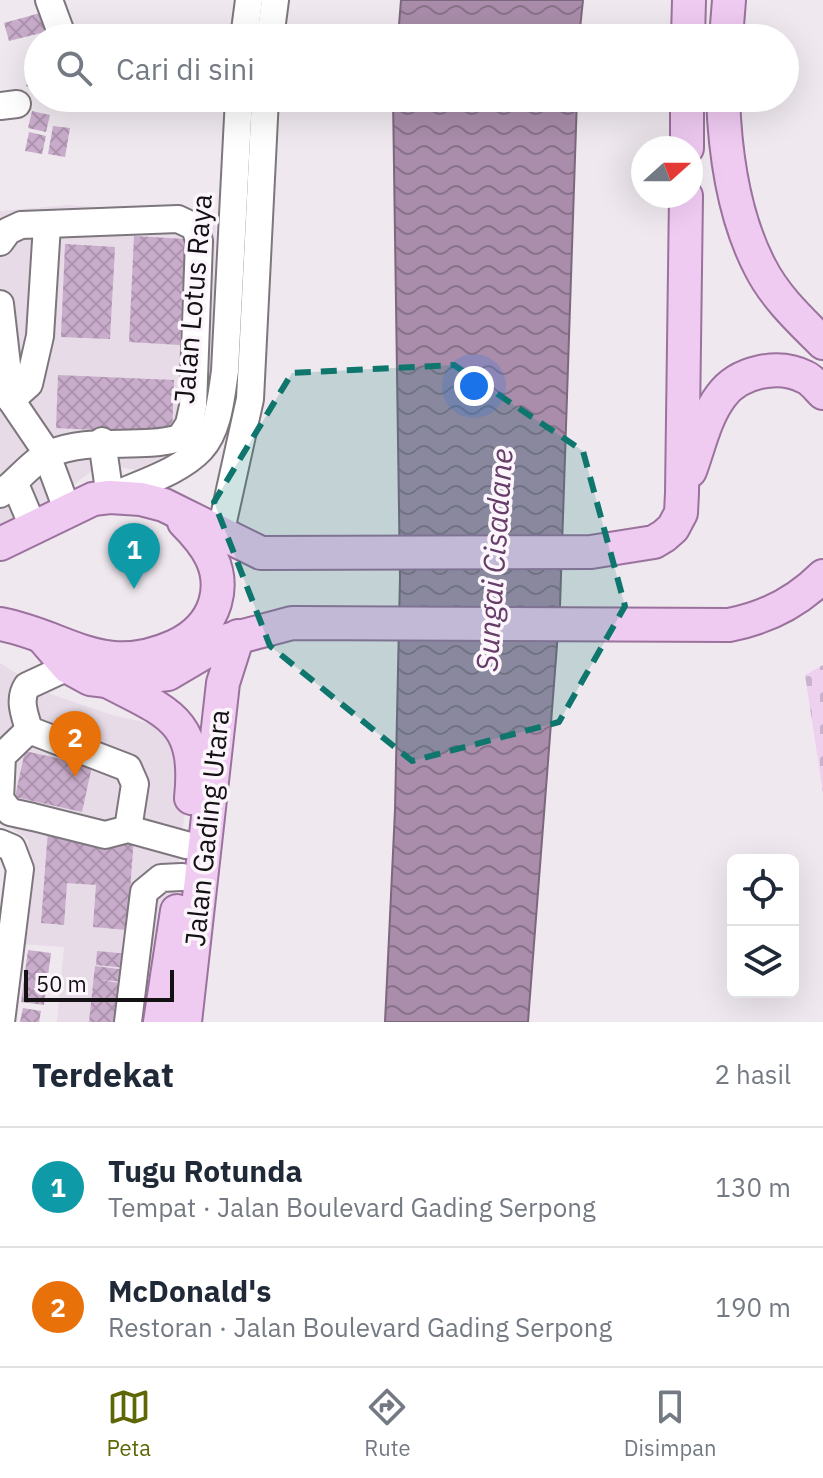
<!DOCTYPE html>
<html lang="id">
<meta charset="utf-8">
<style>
body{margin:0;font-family:"IBM Plex Sans",sans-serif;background:#f6f6f7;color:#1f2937}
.controls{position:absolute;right:24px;bottom:24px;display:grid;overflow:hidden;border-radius:12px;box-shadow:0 8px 32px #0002}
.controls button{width:72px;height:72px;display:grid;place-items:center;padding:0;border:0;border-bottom:2px solid #e0e1e3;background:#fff;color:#1f2937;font:40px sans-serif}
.compass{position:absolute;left:631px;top:136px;width:72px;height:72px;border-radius:50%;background:#fff;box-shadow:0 8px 32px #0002;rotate:69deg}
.scale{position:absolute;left:24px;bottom:20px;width:150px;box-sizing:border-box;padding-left:8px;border:4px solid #131113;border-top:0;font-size:22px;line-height:28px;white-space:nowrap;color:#131113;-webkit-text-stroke:6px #fcf6fc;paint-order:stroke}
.you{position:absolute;left:474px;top:386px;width:28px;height:28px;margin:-20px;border:6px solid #fff;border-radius:50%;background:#1a73e8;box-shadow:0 0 0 12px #1a73e833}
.badge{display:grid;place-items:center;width:52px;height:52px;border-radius:50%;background:#5e6605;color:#fff;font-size:26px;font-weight:700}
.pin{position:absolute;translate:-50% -66px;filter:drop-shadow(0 2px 4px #0008)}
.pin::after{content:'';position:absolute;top:42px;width:28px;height:24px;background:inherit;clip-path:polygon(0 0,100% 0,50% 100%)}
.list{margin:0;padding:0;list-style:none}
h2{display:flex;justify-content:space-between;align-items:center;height:104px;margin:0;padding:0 32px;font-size:34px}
h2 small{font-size:26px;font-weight:400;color:#747a83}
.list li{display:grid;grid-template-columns:52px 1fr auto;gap:24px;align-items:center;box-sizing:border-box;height:120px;padding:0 32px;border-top:2px solid #e0e1e3}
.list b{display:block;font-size:30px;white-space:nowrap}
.list p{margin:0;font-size:26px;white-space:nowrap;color:#747a83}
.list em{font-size:26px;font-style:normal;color:#747a83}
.icon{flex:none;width:44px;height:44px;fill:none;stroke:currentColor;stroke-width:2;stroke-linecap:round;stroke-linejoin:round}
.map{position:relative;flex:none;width:823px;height:1022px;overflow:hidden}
.search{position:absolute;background:#fff;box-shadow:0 8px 32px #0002;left:24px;right:24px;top:24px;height:88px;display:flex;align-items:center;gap:20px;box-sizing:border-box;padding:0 28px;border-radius:44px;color:#747a83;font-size:30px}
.sheet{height:344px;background:#fff}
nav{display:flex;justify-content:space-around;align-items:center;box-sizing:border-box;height:112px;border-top:2px solid #e0e1e3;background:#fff;font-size:22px;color:#747a83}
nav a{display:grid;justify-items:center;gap:4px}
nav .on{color:#5e6605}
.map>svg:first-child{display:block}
.built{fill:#e6dbe7}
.cemetery{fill:url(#cemetery-stones)}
.water{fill:url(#water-waves);stroke:#7c687d;stroke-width:2}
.building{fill:url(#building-cross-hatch)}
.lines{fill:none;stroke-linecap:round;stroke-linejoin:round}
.minor-casing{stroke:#7d777d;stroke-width:30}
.major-casing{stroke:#9b729d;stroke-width:36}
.minor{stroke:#fff;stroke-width:26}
.major{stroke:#efcaf1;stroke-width:32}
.marked{fill:#0f766e;fill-opacity:0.2;stroke:#0f766e;stroke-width:6;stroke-dasharray:16 10;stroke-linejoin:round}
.labels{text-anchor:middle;stroke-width:7;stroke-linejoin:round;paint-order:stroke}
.street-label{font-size:28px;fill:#131113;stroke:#fcf6fc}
.water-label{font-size:30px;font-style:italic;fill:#653d68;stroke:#fcf6fc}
</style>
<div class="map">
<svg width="823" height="1022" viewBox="0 0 823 1022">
<defs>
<pattern id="cemetery-stones" width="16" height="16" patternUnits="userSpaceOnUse" patternTransform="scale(2)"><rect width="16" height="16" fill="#eed1ef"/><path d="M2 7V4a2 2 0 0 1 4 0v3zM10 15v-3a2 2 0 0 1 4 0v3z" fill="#cbb2cc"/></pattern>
<pattern id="water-waves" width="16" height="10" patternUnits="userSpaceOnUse" patternTransform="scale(2)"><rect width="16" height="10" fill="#a98daa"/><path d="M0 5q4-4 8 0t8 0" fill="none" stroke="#887289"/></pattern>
<pattern id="building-cross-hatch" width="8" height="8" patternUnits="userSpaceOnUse" patternTransform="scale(2)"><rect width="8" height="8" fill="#c9accb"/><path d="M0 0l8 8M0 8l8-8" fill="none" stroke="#ac93ad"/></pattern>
</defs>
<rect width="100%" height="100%" fill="#efe9ef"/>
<g class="built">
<path d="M68 205 216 216 211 410 185 447 136 470 101 464 49 503 0 526V211Z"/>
<path d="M0 663 48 693 112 715 176 729 192 759 157 1022H57L64 947 21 944 28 840 0 820Z"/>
</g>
<path class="cemetery" d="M823 665V793L805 675Z"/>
<g class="water">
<path d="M401 0H583L579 38H398Z"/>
<path d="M393 98H577L560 606 528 1022H385L395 810 400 577Z"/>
</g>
<g class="building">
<path d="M40 13 45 32 9 41 4 23Z"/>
<path d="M34 70 38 72V92L26 86Z"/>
<path d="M32 111 50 115 46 132 28 128Z"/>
<path d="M53 126 70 128 65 157 48 154Z"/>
<path d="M29 132 46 136 42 154 25 151Z"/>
<path d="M134 236 185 239 180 345 129 342Z"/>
<path d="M65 244 115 247 110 339 61 337Z"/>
<path d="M58 375 174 380 172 434 56 428Z"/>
<path d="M25 751 92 766 82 812 15 797Z"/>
<path d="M48 830 134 837 127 930 93 927 96 885 67 883 64 925 41 923Z"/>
<path d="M28 950 51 953 44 1005 21 1002Z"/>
<path d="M97 951 129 954 127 968 96 965Z"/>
<path d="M95 966 126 970 125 982 101 980 124 984 120 1022H89Z"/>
<path d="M23 1008 41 1011 39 1022H20Z"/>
</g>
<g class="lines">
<defs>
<g id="minor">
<path d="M49 0 63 38"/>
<path d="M244 38 249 0"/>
<path d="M270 38 275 0"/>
<path d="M0 106 17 104"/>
<path d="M0 242 8 231 21 225 178 219 195 227 199 241 193 406 189 424 180 438C137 450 92 436 49 454 32 461 16 483 0 494"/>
<path d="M0 304 11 400 45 450 68 512"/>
<path d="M11 400 29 384 40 336 47 225"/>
<path d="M102 441 110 497"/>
<path d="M15 484 34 529"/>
<path d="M111 497C138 484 180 472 201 449 219 429 221 397 225 371L239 98"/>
<path d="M220 535 250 399 265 98"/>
<path d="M68 667 27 686C18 700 25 715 29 730L128 768 135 784 128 829"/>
<path d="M29 730 2 756 0 799 10 812 33 817 105 835 128 829 186 845"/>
<path d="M0 843 12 848 20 869 1 1022"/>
<path d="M128 1022 144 892 161 878 182 877"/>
</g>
<g id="major">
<path d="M688 38 689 0"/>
<path d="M726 38 729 0"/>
<path d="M723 98C725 154 734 217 760 267 775 297 800 320 823 343"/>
<path d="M687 148V98"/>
<path d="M690 471C699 447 705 417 721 396 738 372 778 363 805 377 812 380 818 388 823 393"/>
<path d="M0 544 93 499 110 497 141 499 164 505 261 553 591 552 654 542 664 536 673 528 681 513 682 493 686 196"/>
<path d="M0 624C68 637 102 679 175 646 194 637 209 623 215 603 225 569 206 544 184 522"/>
<path d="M43 638 68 667 90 679 107 681 168 674 224 641 292 623 729 625C766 618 796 603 823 576"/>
<path d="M107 681C169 713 199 720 191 798"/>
<path d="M160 1022 177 911"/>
<path d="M185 1022 223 683 238 636"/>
</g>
</defs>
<use href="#minor" class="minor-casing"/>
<use href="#major" class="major-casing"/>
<use href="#minor" class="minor"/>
<use href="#major" class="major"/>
</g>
<path class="marked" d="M454 365 583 451 625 606 559 722 412 761 270 646 214 502 292 373Z"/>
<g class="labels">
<g class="street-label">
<text transform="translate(193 299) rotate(-85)" y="10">Jalan Lotus Raya</text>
<text transform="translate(207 828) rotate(-84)" y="10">Jalan Gading Utara</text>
</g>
<g class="water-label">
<text transform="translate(495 560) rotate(-86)" y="10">Sungai Cisadane</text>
</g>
</g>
</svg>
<div class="controls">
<button><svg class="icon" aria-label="locate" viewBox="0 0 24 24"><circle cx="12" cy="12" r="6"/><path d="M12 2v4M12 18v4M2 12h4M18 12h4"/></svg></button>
<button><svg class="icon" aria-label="layers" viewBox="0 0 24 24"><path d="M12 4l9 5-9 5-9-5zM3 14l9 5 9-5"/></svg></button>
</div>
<svg class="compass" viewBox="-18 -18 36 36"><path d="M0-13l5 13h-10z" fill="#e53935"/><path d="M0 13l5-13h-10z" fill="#747a83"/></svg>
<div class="scale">50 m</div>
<div class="you"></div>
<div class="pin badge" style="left:134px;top:589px;background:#0f9aa8">1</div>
<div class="pin badge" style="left:75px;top:777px;background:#e8710a">2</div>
<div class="search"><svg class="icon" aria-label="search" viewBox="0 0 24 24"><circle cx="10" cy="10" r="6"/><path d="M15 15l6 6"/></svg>Cari di sini</div>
</div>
<section class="sheet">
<h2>Terdekat<small>2 hasil</small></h2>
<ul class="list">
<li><span class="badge" style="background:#0f9aa8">1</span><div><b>Tugu Rotunda</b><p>Tempat · Jalan Boulevard Gading Serpong</p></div><em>130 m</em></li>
<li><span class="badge" style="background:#e8710a">2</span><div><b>McDonald's</b><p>Restoran · Jalan Boulevard Gading Serpong</p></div><em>190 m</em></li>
</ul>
</section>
<nav>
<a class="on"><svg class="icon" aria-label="map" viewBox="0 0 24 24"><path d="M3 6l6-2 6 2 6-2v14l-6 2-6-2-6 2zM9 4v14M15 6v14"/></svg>Peta</a>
<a><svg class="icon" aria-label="directions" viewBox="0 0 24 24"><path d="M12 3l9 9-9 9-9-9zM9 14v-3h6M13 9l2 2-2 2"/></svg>Rute</a>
<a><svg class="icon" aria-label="saved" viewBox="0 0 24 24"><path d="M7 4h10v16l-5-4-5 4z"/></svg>Disimpan</a>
</nav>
